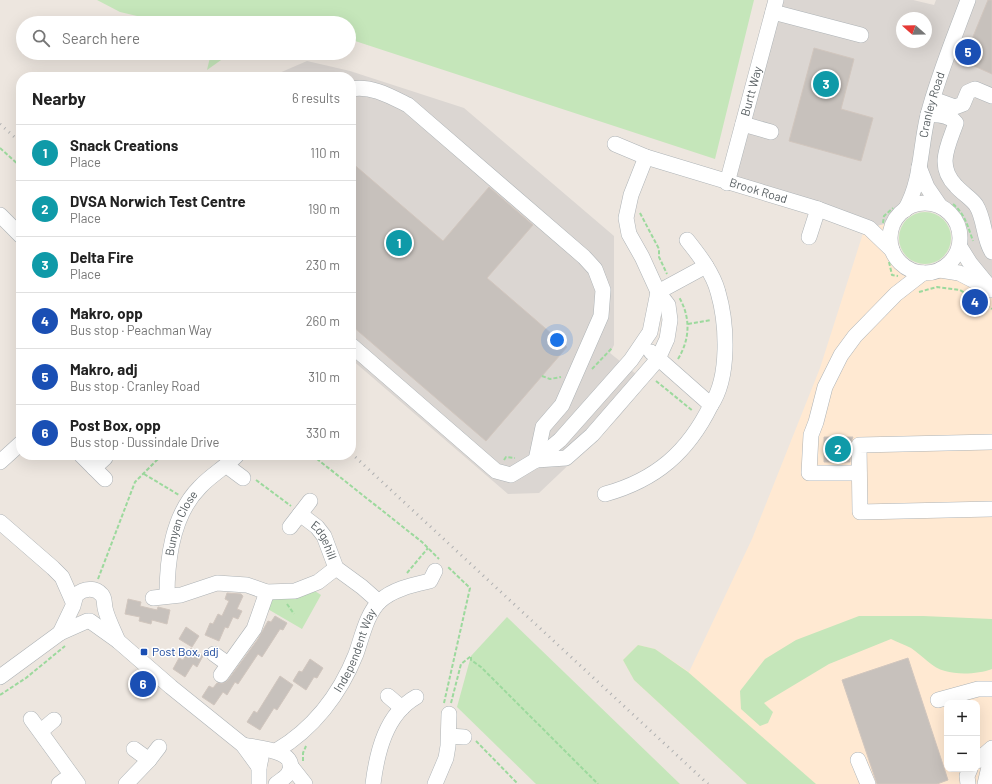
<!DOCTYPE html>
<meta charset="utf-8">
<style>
body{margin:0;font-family:Barlow,sans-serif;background:#f6f6f6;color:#222}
.controls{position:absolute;right:12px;bottom:12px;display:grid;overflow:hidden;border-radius:8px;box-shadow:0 4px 16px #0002}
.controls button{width:36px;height:36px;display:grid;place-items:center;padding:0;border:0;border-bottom:1px solid #e0e0e0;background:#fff;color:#222;font:20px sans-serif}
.compass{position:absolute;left:896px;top:12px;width:36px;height:36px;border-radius:50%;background:#fff;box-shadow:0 4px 16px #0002;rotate:290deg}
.you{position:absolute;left:557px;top:340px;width:14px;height:14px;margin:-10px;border:3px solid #fff;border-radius:50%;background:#1a73e8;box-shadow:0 0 0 6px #1a73e833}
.badge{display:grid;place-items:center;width:26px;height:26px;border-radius:50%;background:#f22044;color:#fff;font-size:13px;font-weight:700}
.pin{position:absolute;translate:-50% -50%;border:2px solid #fff;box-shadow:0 1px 4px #0006}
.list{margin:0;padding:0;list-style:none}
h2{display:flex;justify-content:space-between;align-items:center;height:52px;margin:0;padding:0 16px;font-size:17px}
h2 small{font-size:13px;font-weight:400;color:#767676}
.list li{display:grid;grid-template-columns:26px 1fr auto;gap:12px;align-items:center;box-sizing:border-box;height:56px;padding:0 16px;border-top:1px solid #e0e0e0}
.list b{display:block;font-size:15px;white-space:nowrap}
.list p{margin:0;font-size:13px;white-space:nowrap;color:#767676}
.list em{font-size:13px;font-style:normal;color:#767676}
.icon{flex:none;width:22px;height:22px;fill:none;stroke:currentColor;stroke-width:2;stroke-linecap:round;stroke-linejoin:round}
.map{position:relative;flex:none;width:992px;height:784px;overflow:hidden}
.search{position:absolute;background:#fff;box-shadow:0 4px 16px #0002;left:16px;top:16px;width:340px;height:44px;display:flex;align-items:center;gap:10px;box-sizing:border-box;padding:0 14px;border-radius:22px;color:#767676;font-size:15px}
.panel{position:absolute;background:#fff;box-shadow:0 4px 16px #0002;left:16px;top:72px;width:340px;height:388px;border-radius:16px}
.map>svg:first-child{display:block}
.commercial{fill:#ffe9d2;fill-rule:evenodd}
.industrial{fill:#dbd6d2;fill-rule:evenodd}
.green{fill:#c5e6ba}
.building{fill:#c7c1bc;stroke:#d1c6be}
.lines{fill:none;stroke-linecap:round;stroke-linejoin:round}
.minor-casing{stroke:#aeb3b6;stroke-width:16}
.path{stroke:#9cd99d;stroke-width:2;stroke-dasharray:4 2;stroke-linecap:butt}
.minor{stroke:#fff;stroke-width:15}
.rail{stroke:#afb0b1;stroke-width:3;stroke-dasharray:1 5;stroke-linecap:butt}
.transit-dot{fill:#1a4fb4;stroke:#fff;stroke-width:1.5}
.labels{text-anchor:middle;stroke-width:3;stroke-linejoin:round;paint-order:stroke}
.street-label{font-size:12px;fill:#585f62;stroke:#fff}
.transit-label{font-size:12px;fill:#164399;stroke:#fff;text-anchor:start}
</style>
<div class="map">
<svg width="992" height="784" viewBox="0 0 992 784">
<rect width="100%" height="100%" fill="#ede6df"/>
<path class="commercial" d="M895 221 891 235 892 250 900 262 911 269 923 273 940 270 992 290V784H747L634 680 623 660 638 645 655 649 689 672 752 539 820 368 865 227 870 228ZM947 703H977V769H947Z"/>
<g class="industrial">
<path d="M782 0H913L934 5 936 0H992V289L960 247V233L954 218 940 206 930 204H917L905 210 895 221 869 228 732 180ZM902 18H926V42H902Z"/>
<path d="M307 61 350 71 464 108 614 236V345L610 353 647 383 618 418 539 493 508 494 351 359V77H270Z"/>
</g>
<g class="green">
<path d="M97 0H754L715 159 349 39V23H299L281 17 273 23H167L120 12Z"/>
<path d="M211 53H231L207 70Z"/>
<circle cx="925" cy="238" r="26"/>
<path d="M315 591 321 595 302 629 266 608 272 598 296 597Z"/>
<path d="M859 616H923L992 619V669C979 674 958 675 945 671 932 668 922 655 911 648 905 645 897 642 891 639L829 664 764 703 773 712 768 723 760 726 741 709 740 691 765 659 796 640Z"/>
<path d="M507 617 680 784H536L457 707 471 656Z"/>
<path d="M638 645 655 649 688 672 816 784H747L634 680 623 660Z"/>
</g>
<g class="building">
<path d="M988 0H992V74L963 61Z"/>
<path d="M814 48 854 59 841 109 873 118 861 161 789 141Z"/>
<path d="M351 162 443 241 489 187 533 225 487 278 567 347 486 441 351 325Z"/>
<path d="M824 437H853L850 445V462H824Z"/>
<path d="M227 593 241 594 243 596 237 609 242 611 238 619 233 617 228 628 225 627 219 641 205 635 210 623 213 624 218 614 222 616 229 601 225 599Z"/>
<path d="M128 599 141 602 140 606 157 610 158 607 170 610 167 624 152 620 151 624 139 621 140 617 125 614Z"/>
<path d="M275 616 287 623 283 630 280 629 262 657 258 654 238 684 235 682 227 695 223 692 214 705 202 697 209 686 213 688 217 683H224L228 680 258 639 268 621 271 622Z"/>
<path d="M186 627 199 636 192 647 179 639Z"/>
<path d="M191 648 203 656 197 667 193 664 185 677 173 669 179 658 183 660Z"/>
<path d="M908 658 948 780 937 784H877L842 680Z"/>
<path d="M310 659 323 668 317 678 314 677 306 690 293 681 299 671 302 672Z"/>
<path d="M280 676 293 685 277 710 274 708 260 730 247 722 254 711 257 713Z"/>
</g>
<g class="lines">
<defs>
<g id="minor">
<path d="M773 12 861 35"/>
<path d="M351 89C371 85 390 96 408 105L584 257 595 269 603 290 601 316 562 405 543 427 536 460"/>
<path d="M933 99 955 107 963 104 968 92 975 89 992 96"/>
<path d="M928 114C938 115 950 115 956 123 948 146 936 166 956 186 962 193 971 198 976 205 985 219 983 238 992 252"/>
<path d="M743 124 771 132"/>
<path id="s1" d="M615 144 646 157 818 209 869 228 892 250"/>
<path d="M919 167 927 187 940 206"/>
<path id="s2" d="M727 183 776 0"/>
<circle cx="925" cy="238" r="35"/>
<path id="s3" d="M905 210C922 181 920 146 928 115 938 76 954 38 968 0"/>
<path d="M0 215 21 236"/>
<path d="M809 237 818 209"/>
<path d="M960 247 970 263 988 285"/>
<path d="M940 270 959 273 992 290"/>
<path d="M351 345 496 471 511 475 536 460 560 440 631 360 650 332 658 292 706 266"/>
<path d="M651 352 711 405C730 377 727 323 718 292 713 273 699 255 687 240"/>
<path d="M992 442 859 445 860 512 992 509"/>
<path d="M81 455 105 479"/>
<path d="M536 460 566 458 592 435 658 359 667 339 670 320 668 305 658 292 642 257 629 234 626 218 631 195 646 157"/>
<path d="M0 462 21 443"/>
<path d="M227 466 243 478"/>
<path d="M94 468 105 458"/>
<path d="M859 473H809L811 435 816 422 825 387 841 355 855 336 896 294 923 273"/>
<path d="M605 494C656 480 688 452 711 405"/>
<path d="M300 514 310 501"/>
<path d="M0 522 53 568 62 577 73 602"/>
<path id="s4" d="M290 527 300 514 317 527 324 536 336 568 362 587 379 602"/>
<path id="s5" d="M167 596C167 559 172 515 200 487 211 475 226 467 237 455"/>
<path d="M153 598 181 595 217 583 247 585 267 592 295 591 318 582 336 568"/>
<path d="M90 621 118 641 171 687 243 745 259 767"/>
<path d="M60 633 73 606 76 595C84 588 95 587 102 595 105 599 104 603 105 608 107 618 114 631 118 641"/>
<path d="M214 654 228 664"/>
<path d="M221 675 254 629 267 592"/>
<path d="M0 677 60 633 87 621"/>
<path d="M388 696 402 708"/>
<path d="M938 700 978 689H992"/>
<path d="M31 719 78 784"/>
<path d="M41 731 54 720"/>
<path d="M449 736 464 737"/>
<path d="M243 745C256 748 302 750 288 774 285 778 280 781 276 784"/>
<path d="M134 749 149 760"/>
<path id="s6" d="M276 751C313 729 340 694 356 654 362 637 367 613 380 601 393 589 413 585 430 581L435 571"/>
<path d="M858 760 868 784"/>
<path d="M977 761 992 748"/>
<path d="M290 765 305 784"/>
<path d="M59 784 71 775"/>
<path d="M126 784 149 760 159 747"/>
<path d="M259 784V767L261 758"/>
<path d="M373 784C377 752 386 714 416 697"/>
<path d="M435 784 446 758 448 746 449 714"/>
<path d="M968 784 967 776 970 769"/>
<path d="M985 784 992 754"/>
</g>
</defs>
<use href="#minor" class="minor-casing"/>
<g class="path">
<path d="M0 148 21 167"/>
<path d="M953 204C965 214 968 227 973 241"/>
<path d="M640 213 659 249V257L667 274"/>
<path d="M883 223 884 216 893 208"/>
<path d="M889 262 892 275 898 276"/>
<path d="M919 292 937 287 960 290 992 309"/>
<path d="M688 324 711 320"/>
<path d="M678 359C690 339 691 318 679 297"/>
<path d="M592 369 612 348"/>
<path d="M542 376 550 379 561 377"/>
<path d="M656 381 693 411"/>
<path d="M312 455 422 542 439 559"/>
<path d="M504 460 506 457 515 458"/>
<path d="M144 474 179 495"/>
<path d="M256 480 291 506"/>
<path d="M407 573 428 548"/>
<path d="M98 579 135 482 162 455"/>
<path d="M287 604 294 614"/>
<path d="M0 695 26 678 65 646"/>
<path d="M444 703 470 588 447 566"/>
<path d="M451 703 461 664 471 656V660L481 667 598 784"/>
<path d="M476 741 518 784"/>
<path d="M303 761V753L306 746"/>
</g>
<use href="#minor" class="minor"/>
<g class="rail">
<path d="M0 124 21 143"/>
<path d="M351 453 708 784"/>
</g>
</g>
<rect class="transit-dot" x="140" y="648" width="8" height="8" rx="2"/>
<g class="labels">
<g class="street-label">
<text dy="4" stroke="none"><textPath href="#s2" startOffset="95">Burtt Way</textPath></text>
<text dy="4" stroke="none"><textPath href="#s3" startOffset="109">Cranley Road</textPath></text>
<text dy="4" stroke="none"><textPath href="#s1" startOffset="151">Brook Road</textPath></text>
<text dy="4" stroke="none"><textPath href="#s5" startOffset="75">Bunyan Close</textPath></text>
<text dy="4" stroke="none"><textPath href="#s4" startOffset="53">Edgehill</textPath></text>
<text dy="4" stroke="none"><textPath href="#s6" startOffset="131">Independent Way</textPath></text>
</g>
<g class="transit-label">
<text x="152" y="656">Post Box, adj</text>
</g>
</g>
</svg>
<div class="controls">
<button>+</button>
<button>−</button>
</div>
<svg class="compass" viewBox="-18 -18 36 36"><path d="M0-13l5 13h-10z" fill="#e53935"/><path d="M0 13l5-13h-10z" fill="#767676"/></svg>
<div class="you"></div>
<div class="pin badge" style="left:399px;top:243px;background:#0f9aa8">1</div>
<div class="pin badge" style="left:838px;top:449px;background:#0f9aa8">2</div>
<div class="pin badge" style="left:826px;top:84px;background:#0f9aa8">3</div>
<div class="pin badge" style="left:975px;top:302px;background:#1a4fb4">4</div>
<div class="pin badge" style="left:968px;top:52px;background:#1a4fb4">5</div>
<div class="pin badge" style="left:143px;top:684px;background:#1a4fb4">6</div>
<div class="search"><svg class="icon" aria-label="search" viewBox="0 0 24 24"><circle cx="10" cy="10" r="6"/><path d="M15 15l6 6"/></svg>Search here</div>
<section class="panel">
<h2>Nearby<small>6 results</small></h2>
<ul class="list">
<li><span class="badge" style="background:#0f9aa8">1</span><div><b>Snack Creations</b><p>Place</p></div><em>110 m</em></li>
<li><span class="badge" style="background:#0f9aa8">2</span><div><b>DVSA Norwich Test Centre</b><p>Place</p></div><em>190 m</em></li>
<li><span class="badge" style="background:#0f9aa8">3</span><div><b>Delta Fire</b><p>Place</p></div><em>230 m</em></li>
<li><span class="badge" style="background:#1a4fb4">4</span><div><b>Makro, opp</b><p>Bus stop · Peachman Way</p></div><em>260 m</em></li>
<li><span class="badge" style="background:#1a4fb4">5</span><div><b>Makro, adj</b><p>Bus stop · Cranley Road</p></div><em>310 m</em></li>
<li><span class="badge" style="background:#1a4fb4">6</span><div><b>Post Box, opp</b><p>Bus stop · Dussindale Drive</p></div><em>330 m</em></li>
</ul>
</section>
</div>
